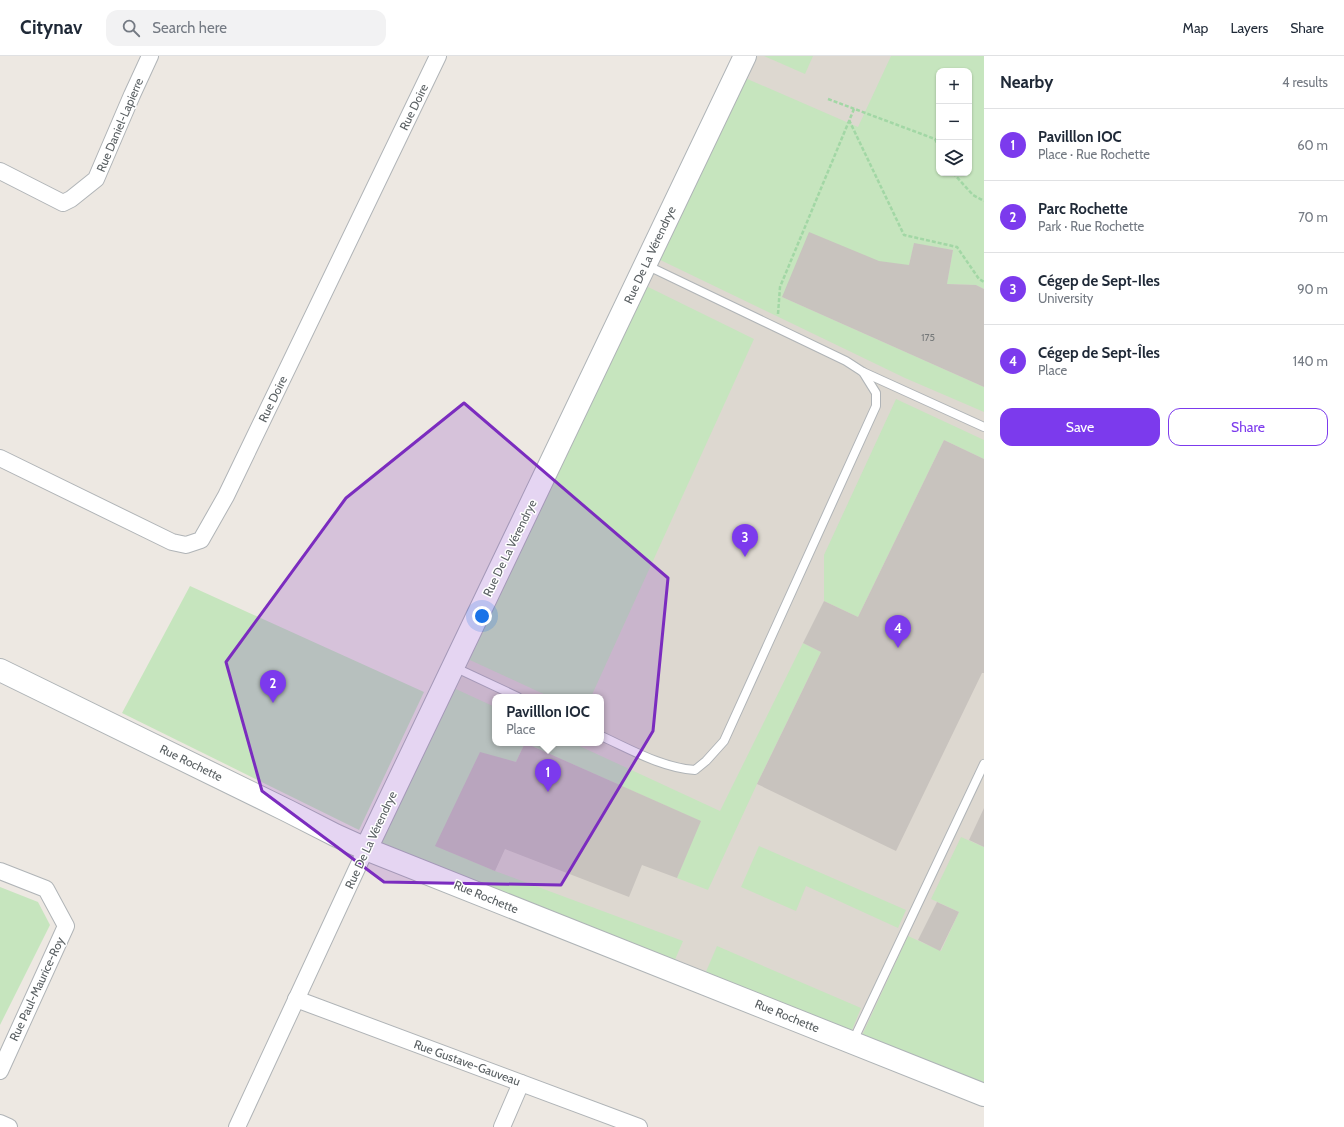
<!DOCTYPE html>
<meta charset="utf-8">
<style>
body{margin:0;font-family:Cabin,sans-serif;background:#f2f2f3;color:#1f2937}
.controls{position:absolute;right:12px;top:12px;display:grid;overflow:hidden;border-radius:8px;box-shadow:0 1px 3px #0004}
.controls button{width:36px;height:36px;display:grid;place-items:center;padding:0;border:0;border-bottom:1px solid #e0e1e3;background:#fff;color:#1f2937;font:20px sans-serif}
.you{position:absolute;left:482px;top:560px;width:14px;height:14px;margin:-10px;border:3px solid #fff;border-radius:50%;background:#1a73e8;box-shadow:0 0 0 6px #1a73e833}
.badge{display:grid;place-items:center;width:26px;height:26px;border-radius:50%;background:#7c3aed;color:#fff;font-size:13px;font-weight:700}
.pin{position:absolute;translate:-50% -33px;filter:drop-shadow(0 1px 2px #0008)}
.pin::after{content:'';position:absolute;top:21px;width:14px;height:12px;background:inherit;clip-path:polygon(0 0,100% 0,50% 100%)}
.popup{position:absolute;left:492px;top:638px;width:112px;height:52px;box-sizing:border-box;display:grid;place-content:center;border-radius:8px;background:#fff;filter:drop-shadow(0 1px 3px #0005);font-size:13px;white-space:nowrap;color:#747a83}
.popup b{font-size:15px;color:#1f2937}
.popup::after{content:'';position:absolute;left:50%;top:100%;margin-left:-8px;border:8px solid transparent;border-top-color:#fff}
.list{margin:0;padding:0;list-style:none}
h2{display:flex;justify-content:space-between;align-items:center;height:52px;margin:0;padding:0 16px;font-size:17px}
h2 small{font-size:13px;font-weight:400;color:#747a83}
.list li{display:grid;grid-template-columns:26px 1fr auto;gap:12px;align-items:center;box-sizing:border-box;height:72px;padding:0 16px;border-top:1px solid #e0e1e3}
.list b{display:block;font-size:15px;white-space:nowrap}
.list p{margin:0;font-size:13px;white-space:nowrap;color:#747a83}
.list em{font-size:13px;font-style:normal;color:#747a83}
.actions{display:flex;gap:8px;padding:12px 16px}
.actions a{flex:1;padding:9px 0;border:1px solid #7c3aed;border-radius:12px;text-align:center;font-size:14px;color:#7c3aed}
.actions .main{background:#7c3aed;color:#fff}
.icon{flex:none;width:22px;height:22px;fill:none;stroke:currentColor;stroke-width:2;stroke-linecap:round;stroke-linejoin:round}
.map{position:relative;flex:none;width:984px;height:1071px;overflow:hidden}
header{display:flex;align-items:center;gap:24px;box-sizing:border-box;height:56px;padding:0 20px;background:#fff;border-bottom:1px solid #e0e1e3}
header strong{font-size:19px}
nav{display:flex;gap:22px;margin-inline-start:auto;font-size:14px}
.search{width:280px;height:36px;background:#f2f2f3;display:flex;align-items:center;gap:10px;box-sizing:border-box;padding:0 14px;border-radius:12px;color:#747a83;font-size:15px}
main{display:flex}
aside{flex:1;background:#fff}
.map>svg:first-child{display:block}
.education{fill:#ddd8d0;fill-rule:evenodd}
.green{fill:#c6e5be;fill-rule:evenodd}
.building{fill:#c8c3be}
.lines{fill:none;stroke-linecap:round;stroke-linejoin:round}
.lane-casing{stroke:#b0b4b7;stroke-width:10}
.street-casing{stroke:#b0b4b7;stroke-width:18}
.secondary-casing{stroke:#afb4b7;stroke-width:24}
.path{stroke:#a2d7a5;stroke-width:2.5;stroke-dasharray:4 2;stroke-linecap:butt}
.lane{stroke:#fff;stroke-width:8}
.street{stroke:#fff;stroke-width:16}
.secondary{stroke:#fff;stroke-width:22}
.marked{fill:#7b2cbf;fill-opacity:0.2;stroke:#7b2cbf;stroke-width:3;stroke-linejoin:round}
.labels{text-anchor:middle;stroke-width:3;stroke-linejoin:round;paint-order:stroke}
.number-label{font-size:10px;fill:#76797a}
.street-label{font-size:12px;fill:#5a6063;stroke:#fff}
</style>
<header>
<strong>Citynav</strong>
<div class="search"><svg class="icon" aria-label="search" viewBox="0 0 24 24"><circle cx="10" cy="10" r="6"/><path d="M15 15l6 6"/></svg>Search here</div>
<nav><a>Map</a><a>Layers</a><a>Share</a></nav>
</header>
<main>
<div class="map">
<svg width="984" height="1071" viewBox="0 0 984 1071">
<rect width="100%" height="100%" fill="#ede8e2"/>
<path class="education" d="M745 0H984V1038L366 793ZM939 15H969V117H939ZM495 641H601V687H495Z"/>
<g class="green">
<path d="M764 0H813L805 18Z"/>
<path d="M891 0H984V233L976 229 947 228 953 194 914 188 909 209 782 241 984 331V356L905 322 650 199 736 18 858 71ZM939 15H969V117H939Z"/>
<path d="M638 226 754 283 591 641H550L459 599Z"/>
<path d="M896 343 984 384V403L944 384 858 561 824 545V499Z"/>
<path d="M190 530 424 636 359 774 122 657Z"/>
<path d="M803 587 821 596 757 728 708 834 677 822 700 765 525 687 516 706 480 697 436 790 495 815 683 885 671 913 366 793 445 628 495 651V687H573L720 755Z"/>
<path d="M961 781 984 791V1039L858 988 908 880 941 895 959 856 931 843Z"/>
<path d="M759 790 906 854 898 872 806 830 796 855 741 831Z"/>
<path d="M0 831 38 846 50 869 0 969Z"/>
<path d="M717 890 861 952 848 984 702 925Z"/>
</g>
<g class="building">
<path d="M809 176 879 205 909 209 914 187 953 194 947 228 976 229 984 233V331L782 241Z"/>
<path d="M944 384 984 403V617H982L896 795 757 728 821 596 803 587 824 545 858 561Z"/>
<path d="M525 687 701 765 677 822 642 809 629 841 505 793 495 815 435 790 480 696 516 706Z"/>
<path d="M984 752V791L969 784Z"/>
<path d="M937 846 959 856 940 895 918 884Z"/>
</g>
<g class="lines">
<defs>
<g id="lane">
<path d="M863 316 984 371"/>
<path d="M454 611 518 641"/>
<path d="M601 680C630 693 662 712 695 714L706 705 724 685 876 350V337L863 316 846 305 646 209"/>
<path d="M853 985 984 708"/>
</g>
<g id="street">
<path d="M0 115 63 147 71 143 96 123 132 39 150 0"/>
<path d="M0 402 172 486 186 489 201 484 226 440 438 0"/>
<path d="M0 815 46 833 66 870 0 1015"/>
<path d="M296 943 639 1071"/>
<path d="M0 1067 9 1071"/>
<path d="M237 1071 366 793"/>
<path d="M502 1071 521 1027"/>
</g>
<g id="secondary">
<path d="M0 614 288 755 335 779 366 793 984 1039"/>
<path d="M366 793 745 0"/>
</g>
</defs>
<use href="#lane" class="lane-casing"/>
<use href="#street" class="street-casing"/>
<use href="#secondary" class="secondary-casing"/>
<g class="path">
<path d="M828 43 935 83 939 91"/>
<path d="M849 64 904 179 957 191 979 223 984 226"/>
<path d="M953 117 973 139 984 145"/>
<path d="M778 258 780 231 854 53"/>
</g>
<use href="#lane" class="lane"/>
<use href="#street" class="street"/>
<use href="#secondary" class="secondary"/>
</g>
<path class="marked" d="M464 347 668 522 653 675 561 829 384 826 262 735 226 606 346 442Z"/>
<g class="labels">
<g class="number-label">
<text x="928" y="285">175</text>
</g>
<g class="street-label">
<text transform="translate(414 51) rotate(-64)" y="4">Rue Doire</text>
<text transform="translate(120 69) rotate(-67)" y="4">Rue Daniel-Lapierre</text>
<text transform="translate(650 199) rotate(-65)" y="4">Rue De La Vérendrye</text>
<text transform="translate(273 343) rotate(-64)" y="4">Rue Doire</text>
<text transform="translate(510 492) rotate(-64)" y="4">Rue De La Vérendrye</text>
<text transform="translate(191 707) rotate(26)" y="4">Rue Rochette</text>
<text transform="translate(371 784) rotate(-65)" y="4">Rue De La Vérendrye</text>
<text transform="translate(486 841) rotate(22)" y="4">Rue Rochette</text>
<text transform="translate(37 933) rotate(-65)" y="4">Rue Paul-Maurice-Roy</text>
<text transform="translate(787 960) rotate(22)" y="4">Rue Rochette</text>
<text transform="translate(467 1007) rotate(20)" y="4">Rue Gustave-Gauveau</text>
</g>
</g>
</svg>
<div class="controls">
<button>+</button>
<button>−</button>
<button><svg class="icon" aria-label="layers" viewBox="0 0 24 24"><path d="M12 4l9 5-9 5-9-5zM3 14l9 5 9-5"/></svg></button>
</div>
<div class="you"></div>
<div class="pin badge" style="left:548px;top:736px">1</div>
<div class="popup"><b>Pavilllon IOC</b>Place</div>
<div class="pin badge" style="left:273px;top:647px">2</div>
<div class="pin badge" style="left:745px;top:501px">3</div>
<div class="pin badge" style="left:898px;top:592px">4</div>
</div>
<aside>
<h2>Nearby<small>4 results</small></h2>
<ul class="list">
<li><span class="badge">1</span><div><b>Pavilllon IOC</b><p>Place · Rue Rochette</p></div><em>60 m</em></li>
<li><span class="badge">2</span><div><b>Parc Rochette</b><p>Park · Rue Rochette</p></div><em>70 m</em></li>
<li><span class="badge">3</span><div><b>Cégep de Sept-Iles</b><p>University</p></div><em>90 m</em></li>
<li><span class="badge">4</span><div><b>Cégep de Sept-Îles</b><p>Place</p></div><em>140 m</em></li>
</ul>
<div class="actions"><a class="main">Save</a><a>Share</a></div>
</aside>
</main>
